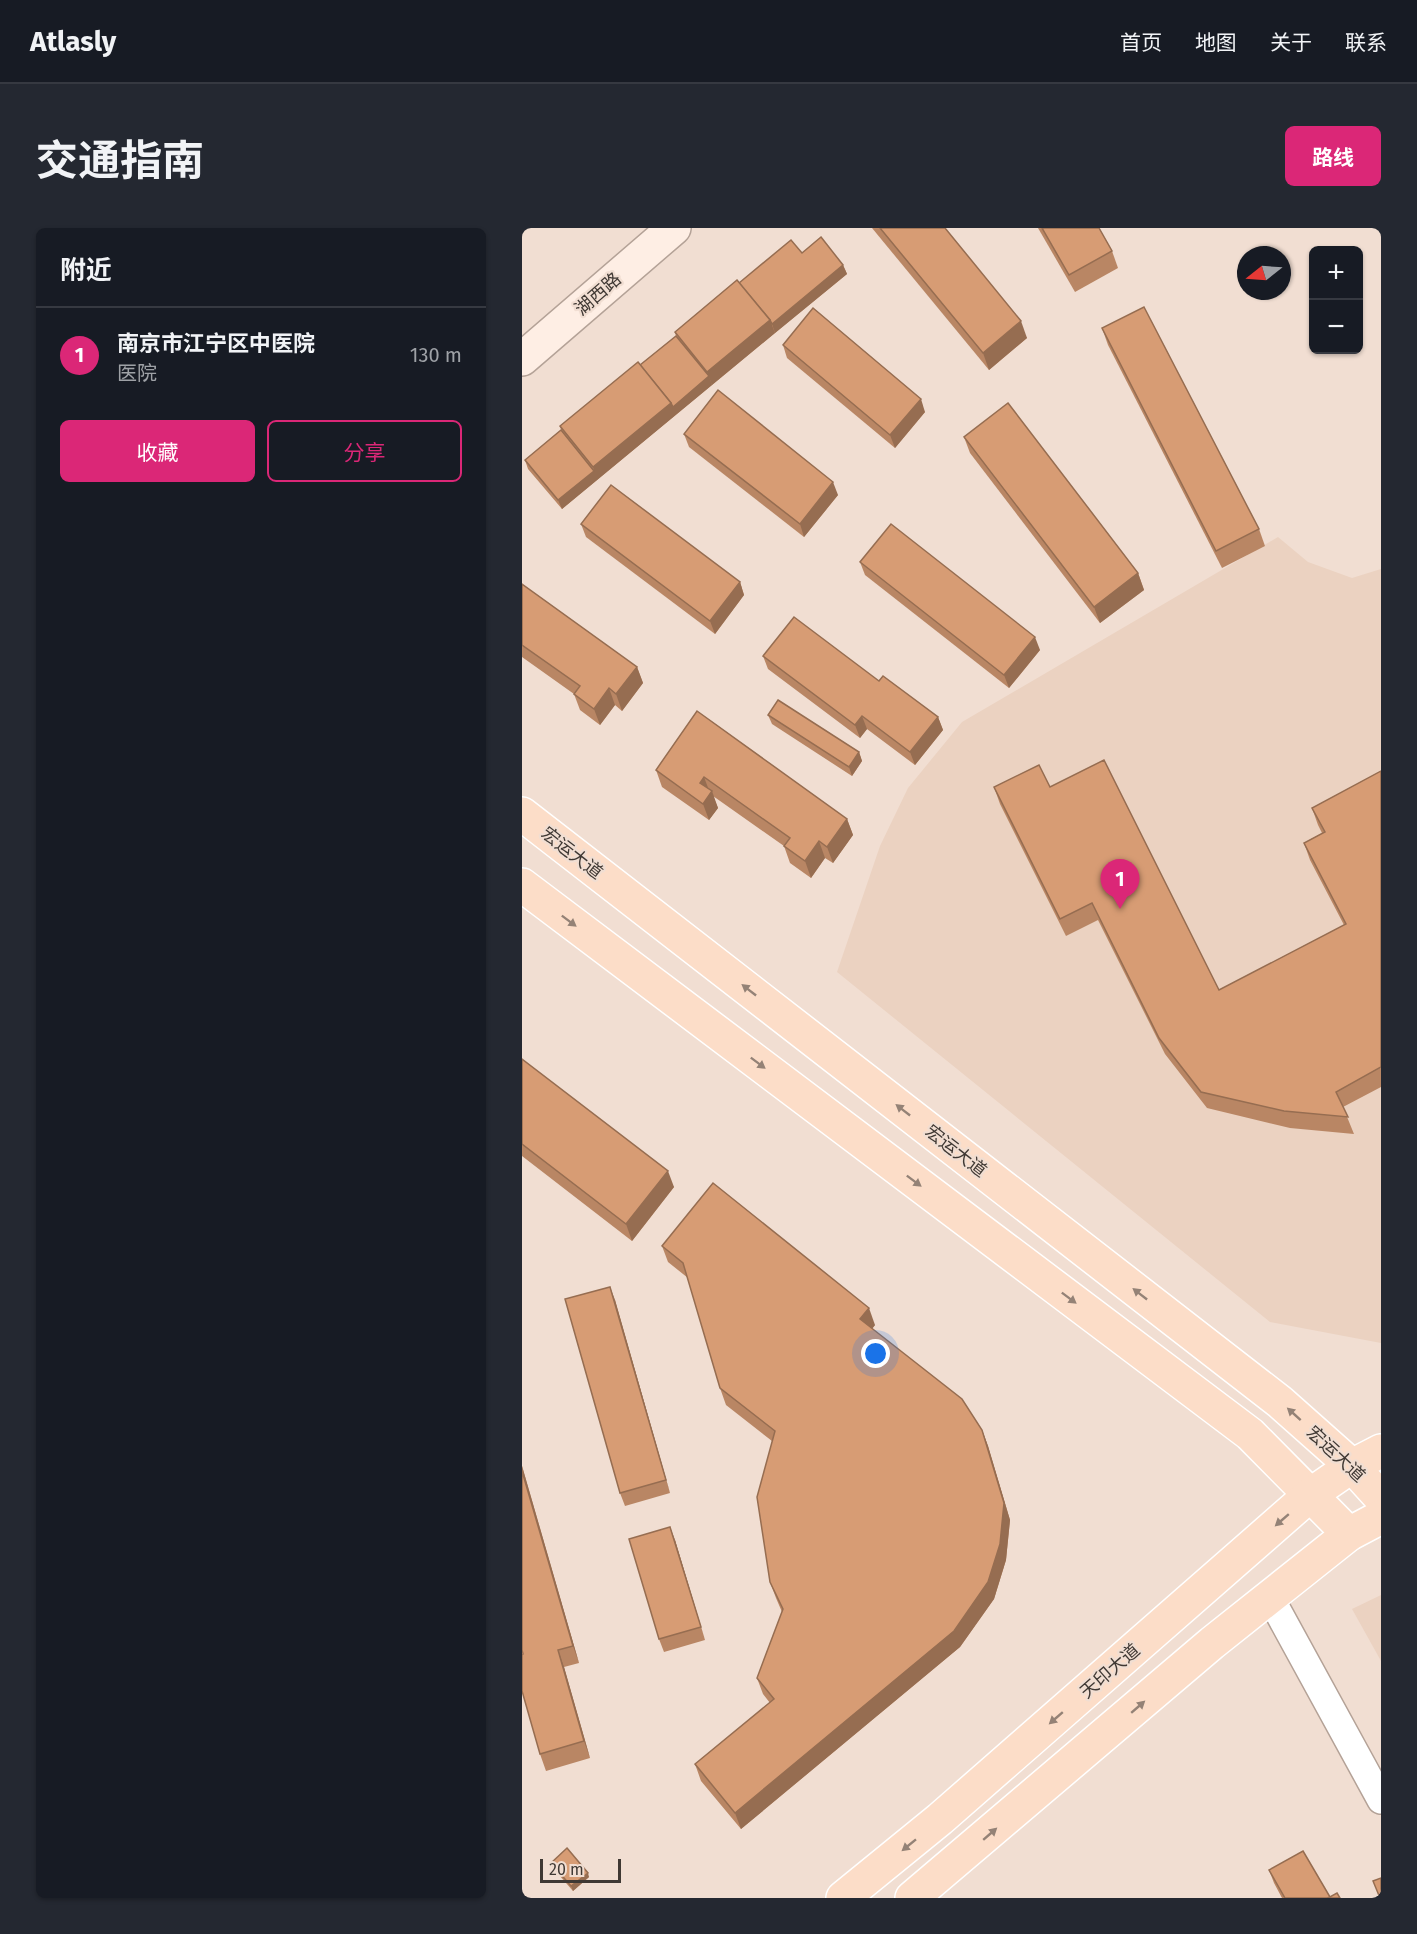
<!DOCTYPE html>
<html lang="zh">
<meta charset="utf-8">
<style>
body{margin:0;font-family:"Fira Sans","Noto Sans SC",sans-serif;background:#242831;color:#f1f3f6}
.controls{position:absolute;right:18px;top:18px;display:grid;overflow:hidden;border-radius:9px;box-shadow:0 2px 4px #0004}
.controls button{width:54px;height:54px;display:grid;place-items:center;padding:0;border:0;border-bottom:2px solid #363941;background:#171b24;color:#f1f3f6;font:30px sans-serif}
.compass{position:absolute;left:715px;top:18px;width:54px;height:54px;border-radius:50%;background:#171b24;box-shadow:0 2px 4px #0004;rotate:253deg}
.scale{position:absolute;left:18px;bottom:15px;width:81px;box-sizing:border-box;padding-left:6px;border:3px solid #3f3833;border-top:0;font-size:16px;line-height:21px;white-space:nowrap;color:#3f3833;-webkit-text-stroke:4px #f1ded2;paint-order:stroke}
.you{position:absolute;left:354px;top:1126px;width:21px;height:21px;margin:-15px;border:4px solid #fff;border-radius:50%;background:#1a73e8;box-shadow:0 0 0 9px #1a73e833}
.badge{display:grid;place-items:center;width:39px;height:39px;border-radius:50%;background:#db2777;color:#fff;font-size:20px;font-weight:700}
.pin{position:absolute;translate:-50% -50px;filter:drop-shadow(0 2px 3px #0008)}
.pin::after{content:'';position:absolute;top:32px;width:21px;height:18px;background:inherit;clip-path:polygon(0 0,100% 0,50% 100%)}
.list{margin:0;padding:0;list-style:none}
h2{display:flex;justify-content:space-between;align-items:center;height:78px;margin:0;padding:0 24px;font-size:26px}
h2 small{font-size:20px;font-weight:400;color:#9ea1a6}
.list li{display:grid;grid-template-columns:39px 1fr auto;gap:18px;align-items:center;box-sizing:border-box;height:96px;padding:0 24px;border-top:2px solid #363941}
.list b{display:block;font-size:22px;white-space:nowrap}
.list p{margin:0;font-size:20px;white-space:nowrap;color:#9ea1a6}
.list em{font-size:20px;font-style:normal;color:#9ea1a6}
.actions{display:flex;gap:12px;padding:18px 24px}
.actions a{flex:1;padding:14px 0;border:2px solid #db2777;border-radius:9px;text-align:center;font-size:21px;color:#db2777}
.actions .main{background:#db2777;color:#fff}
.map{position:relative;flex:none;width:859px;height:1670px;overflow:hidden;border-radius:9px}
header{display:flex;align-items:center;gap:36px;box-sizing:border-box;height:84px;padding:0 30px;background:#171b24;border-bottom:2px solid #363941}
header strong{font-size:28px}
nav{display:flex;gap:33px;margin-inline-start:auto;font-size:21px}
.intro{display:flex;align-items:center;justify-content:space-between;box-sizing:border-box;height:144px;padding:0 36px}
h1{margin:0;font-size:42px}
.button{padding:15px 27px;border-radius:9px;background:#db2777;color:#fff;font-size:21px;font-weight:700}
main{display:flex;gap:36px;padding:0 36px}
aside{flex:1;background:#171b24;border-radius:9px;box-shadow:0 2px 4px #0004}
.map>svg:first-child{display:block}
.built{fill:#ebd2c1}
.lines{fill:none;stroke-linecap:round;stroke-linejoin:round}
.street-casing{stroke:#b4a297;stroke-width:30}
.secondary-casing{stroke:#b4a297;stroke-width:36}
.primary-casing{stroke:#fff;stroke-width:36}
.street{stroke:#fff;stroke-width:27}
.secondary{stroke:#feeee4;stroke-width:33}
.primary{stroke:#fcddc8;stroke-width:33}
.wall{fill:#b98664}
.shaded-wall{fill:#966d51}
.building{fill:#d79c74;stroke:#966d51;stroke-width:1.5}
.oneway{fill:#948276}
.labels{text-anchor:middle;stroke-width:4.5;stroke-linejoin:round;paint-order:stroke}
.street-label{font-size:18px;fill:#3f3833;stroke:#f1ded2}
</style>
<header>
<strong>Atlasly</strong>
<nav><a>首页</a><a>地图</a><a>关于</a><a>联系</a></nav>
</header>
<div class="intro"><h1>交通指南</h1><a class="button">路线</a></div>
<main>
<aside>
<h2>附近<small></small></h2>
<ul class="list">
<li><span class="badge">1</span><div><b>南京市江宁区中医院</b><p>医院</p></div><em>130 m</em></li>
</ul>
<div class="actions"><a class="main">收藏</a><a>分享</a></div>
</aside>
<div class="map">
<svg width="859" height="1670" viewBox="0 0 859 1670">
<rect width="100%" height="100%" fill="#f1ded2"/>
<g class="built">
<path d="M756 309 786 334 830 350 859 341V1115L748 1094 315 744 358 618 386 560 440 494Z"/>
<path d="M859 1367V1433L830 1381Z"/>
</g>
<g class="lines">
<defs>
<path id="street" d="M748 1369 859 1572"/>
<path id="secondary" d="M0 131 152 0"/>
<g id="primary">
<path d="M0 586 758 1174 830 1238 859 1270"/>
<path d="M0 657 728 1206 827 1306"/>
<path d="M321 1670 418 1591 788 1267 830 1238 859 1223"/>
<path d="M390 1670 690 1415 827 1306 859 1289"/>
</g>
</defs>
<use href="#street" class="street-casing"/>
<use href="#secondary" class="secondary-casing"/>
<use href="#primary" class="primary-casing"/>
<use href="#street" class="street"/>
<use href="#secondary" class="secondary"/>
<use href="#primary" class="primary"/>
</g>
<g class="wall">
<path d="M350 0H423L505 110 467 142Z"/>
<path d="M516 0H577L590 23 596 40 553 64Z"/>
<path d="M280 25 321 37 325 46 253 105 252 104 253 105 40 281 6 241 3 232 39 202 38 198 118 137 154 108 153 104 217 55Z"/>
<path d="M580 100 737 301 743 318 700 340 586 117Z"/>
<path d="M261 117 403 184 373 220 265 130Z"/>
<path d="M162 206 316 267 282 309 167 219Z"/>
<path d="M442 209 616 345 622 362 578 395 448 225Z"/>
<path d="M59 296 218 354 222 367 193 406 64 309Z"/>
<path d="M338 334 518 422 487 460 343 347Z"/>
<path d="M0 356 115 439 121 455 100 483 93 477 78 497 58 482 52 466 0 429Z"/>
<path d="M241 428 357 453 416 489 421 502 393 537 345 501 338 510 246 441Z"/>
<path d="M175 483 325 591 331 607 311 635 303 630 289 650 268 635 262 618 191 568 196 580 187 592 140 559 134 542Z"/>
<path d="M246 487 337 524 340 533 330 548 250 496Z"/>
<path d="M859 543V859L821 879 832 906 768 900 685 880 643 826 576 692 544 708 478 576 472 559H528L697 762 822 697 788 632 782 615 800 605 796 597 790 580Z"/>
<path d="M0 831 152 959 110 1013 0 928Z"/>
<path d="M140 1018 353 1097 350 1101 460 1202 466 1218 488 1292 484 1332 472 1371 438 1419 219 1601 179 1553 173 1536 248 1475 241 1466 235 1450 260 1384 254 1370 248 1354 250 1213 204 1177 198 1160 166 1050 146 1034Z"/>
<path d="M93 1072 148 1265 103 1278 98 1265Z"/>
<path d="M0 1238 57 1435 42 1439 68 1530 24 1543 18 1526 1 1426Z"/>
<path d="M153 1312 183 1412 142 1424 137 1411Z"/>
<path d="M29 1635 67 1649 51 1663 30 1639Z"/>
<path d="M747 1642 808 1669 818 1670H760L752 1655Z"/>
</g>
<g class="shaded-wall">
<path d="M321 37 325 46 253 105 250 96Z"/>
<path d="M248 92 253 105 190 157 185 144Z"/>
<path d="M499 93 505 110 467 142 461 125Z"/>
<path d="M187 148 190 157 40 281 36 272 72 243 71 239 149 175Z"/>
<path d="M399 171 403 184 373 220 368 207Z"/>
<path d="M311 254 316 267 282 309 278 296Z"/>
<path d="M616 345 622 362 578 395 572 379Z"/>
<path d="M218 354 222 367 193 406 188 393Z"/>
<path d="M513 409 518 422 487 460 482 447Z"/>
<path d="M115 439 121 455 100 483 94 466Z"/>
<path d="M87 460 93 477 78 497 72 481Z"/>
<path d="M340 488 345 501 338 510 333 497Z"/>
<path d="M416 489 421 502 393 537 388 524Z"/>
<path d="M337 524 340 533 330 548 327 539Z"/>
<path d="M182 549 188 565 190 563 196 580 187 592 181 576 178 555Z"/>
<path d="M325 591 331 607 311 635 305 619Z"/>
<path d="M297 613 303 630 289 650 283 633Z"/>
<path d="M146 943 152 959 110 1013 104 996Z"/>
<path d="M88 1059 93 1072 148 1265 144 1252Z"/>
<path d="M347 1080 353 1097 344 1108 338 1091Z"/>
<path d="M460 1202 466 1218 488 1292 484 1332 472 1371 438 1419 219 1601 213 1585Z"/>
<path d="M0 1238 57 1435 51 1418 0 1243Z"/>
<path d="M148 1299 153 1312 183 1412 179 1399Z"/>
<path d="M36 1422 42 1439 68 1530 62 1513Z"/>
<path d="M66 1645 67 1649 51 1663 49 1658Z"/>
</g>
<g class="building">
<path d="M358 0H423L499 93 461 125Z"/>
<path d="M520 0H577L590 23 547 47Z"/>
<path d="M299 9 321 37 250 96 248 92 217 55 269 12 280 25Z"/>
<path d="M215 52 248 92 185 144 153 104Z"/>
<path d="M622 79 737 301 694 323 580 100Z"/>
<path d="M291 80 399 171 368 207 261 117Z"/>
<path d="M154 108 187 148 151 179 149 175 118 137Z"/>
<path d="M116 134 149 175 71 239 38 198Z"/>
<path d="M196 162 311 254 278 296 162 206Z"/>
<path d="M486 175 616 345 572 379 442 209Z"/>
<path d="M39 202 72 243 36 272 3 232Z"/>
<path d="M89 257 218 354 188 393 59 296Z"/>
<path d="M369 296 513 409 482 447 338 334Z"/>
<path d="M0 356 115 439 94 466 87 460 72 481 52 466 58 458 0 417Z"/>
<path d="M272 389 357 453 361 448 416 489 388 524 340 488 333 497 241 428Z"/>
<path d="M256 472 337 524 327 539 246 487Z"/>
<path d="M175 483 325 591 305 619 297 613 283 633 262 618 268 610 182 549 178 555 190 563 181 576 134 542Z"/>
<path d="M582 532 697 762 824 696 782 615 803 604 790 580 859 543V839L814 864 826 889 762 883 679 864 637 810 570 675 538 691 472 559 517 537 528 559Z"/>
<path d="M0 831 146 943 104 996 0 916Z"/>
<path d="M191 955 347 1080 338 1091 440 1171 460 1202 482 1275 478 1316 466 1354 432 1403 213 1585 173 1536 252 1471 235 1450 261 1381 248 1354 235 1269 253 1203 198 1160 161 1035 140 1018Z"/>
<path d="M88 1059 144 1252 98 1265 43 1071Z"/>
<path d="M0 1243 51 1418 36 1422 62 1513 18 1526 0 1463V1427L1 1426 0 1422Z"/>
<path d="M148 1299 179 1399 137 1411 107 1311Z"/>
<path d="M45 1620 66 1645 49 1658 29 1635Z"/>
<path d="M781 1623 808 1669 806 1670H763L747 1642Z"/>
<path d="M859 1650V1670H858L851 1653Z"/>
<path d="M815 1665 818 1670H806Z"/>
</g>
<defs><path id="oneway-solid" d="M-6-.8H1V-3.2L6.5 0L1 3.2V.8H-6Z" transform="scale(1.5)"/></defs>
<g class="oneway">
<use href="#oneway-solid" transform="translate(47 693) rotate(37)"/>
<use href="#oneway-solid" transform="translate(227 762) rotate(-142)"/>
<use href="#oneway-solid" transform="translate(236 835) rotate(37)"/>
<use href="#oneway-solid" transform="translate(381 882) rotate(-142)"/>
<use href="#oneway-solid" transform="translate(392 953) rotate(37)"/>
<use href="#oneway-solid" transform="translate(618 1066) rotate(-142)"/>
<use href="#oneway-solid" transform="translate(547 1070) rotate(37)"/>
<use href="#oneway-solid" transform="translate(772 1186) rotate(-138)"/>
<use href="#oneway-solid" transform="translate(760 1292) rotate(139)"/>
<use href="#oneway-solid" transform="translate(616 1479) rotate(-41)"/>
<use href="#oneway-solid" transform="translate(534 1490) rotate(139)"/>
<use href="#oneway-solid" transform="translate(468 1606) rotate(-41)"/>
<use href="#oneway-solid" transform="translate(387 1617) rotate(141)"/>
</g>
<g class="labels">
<g class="street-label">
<text transform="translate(76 66) rotate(-41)" y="6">湖西路</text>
<text transform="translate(50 625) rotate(38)" y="6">宏运大道</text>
<text transform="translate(434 923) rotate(38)" y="6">宏运大道</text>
<text transform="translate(814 1226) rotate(43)" y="6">宏运大道</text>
<text transform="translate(588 1443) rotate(-41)" y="6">天印大道</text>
</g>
</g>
</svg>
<div class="controls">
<button>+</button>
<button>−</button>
</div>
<svg class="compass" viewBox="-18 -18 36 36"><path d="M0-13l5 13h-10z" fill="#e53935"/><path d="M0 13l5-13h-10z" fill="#9ea1a6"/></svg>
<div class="scale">20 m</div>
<div class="you"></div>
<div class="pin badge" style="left:598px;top:681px">1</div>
</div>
</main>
